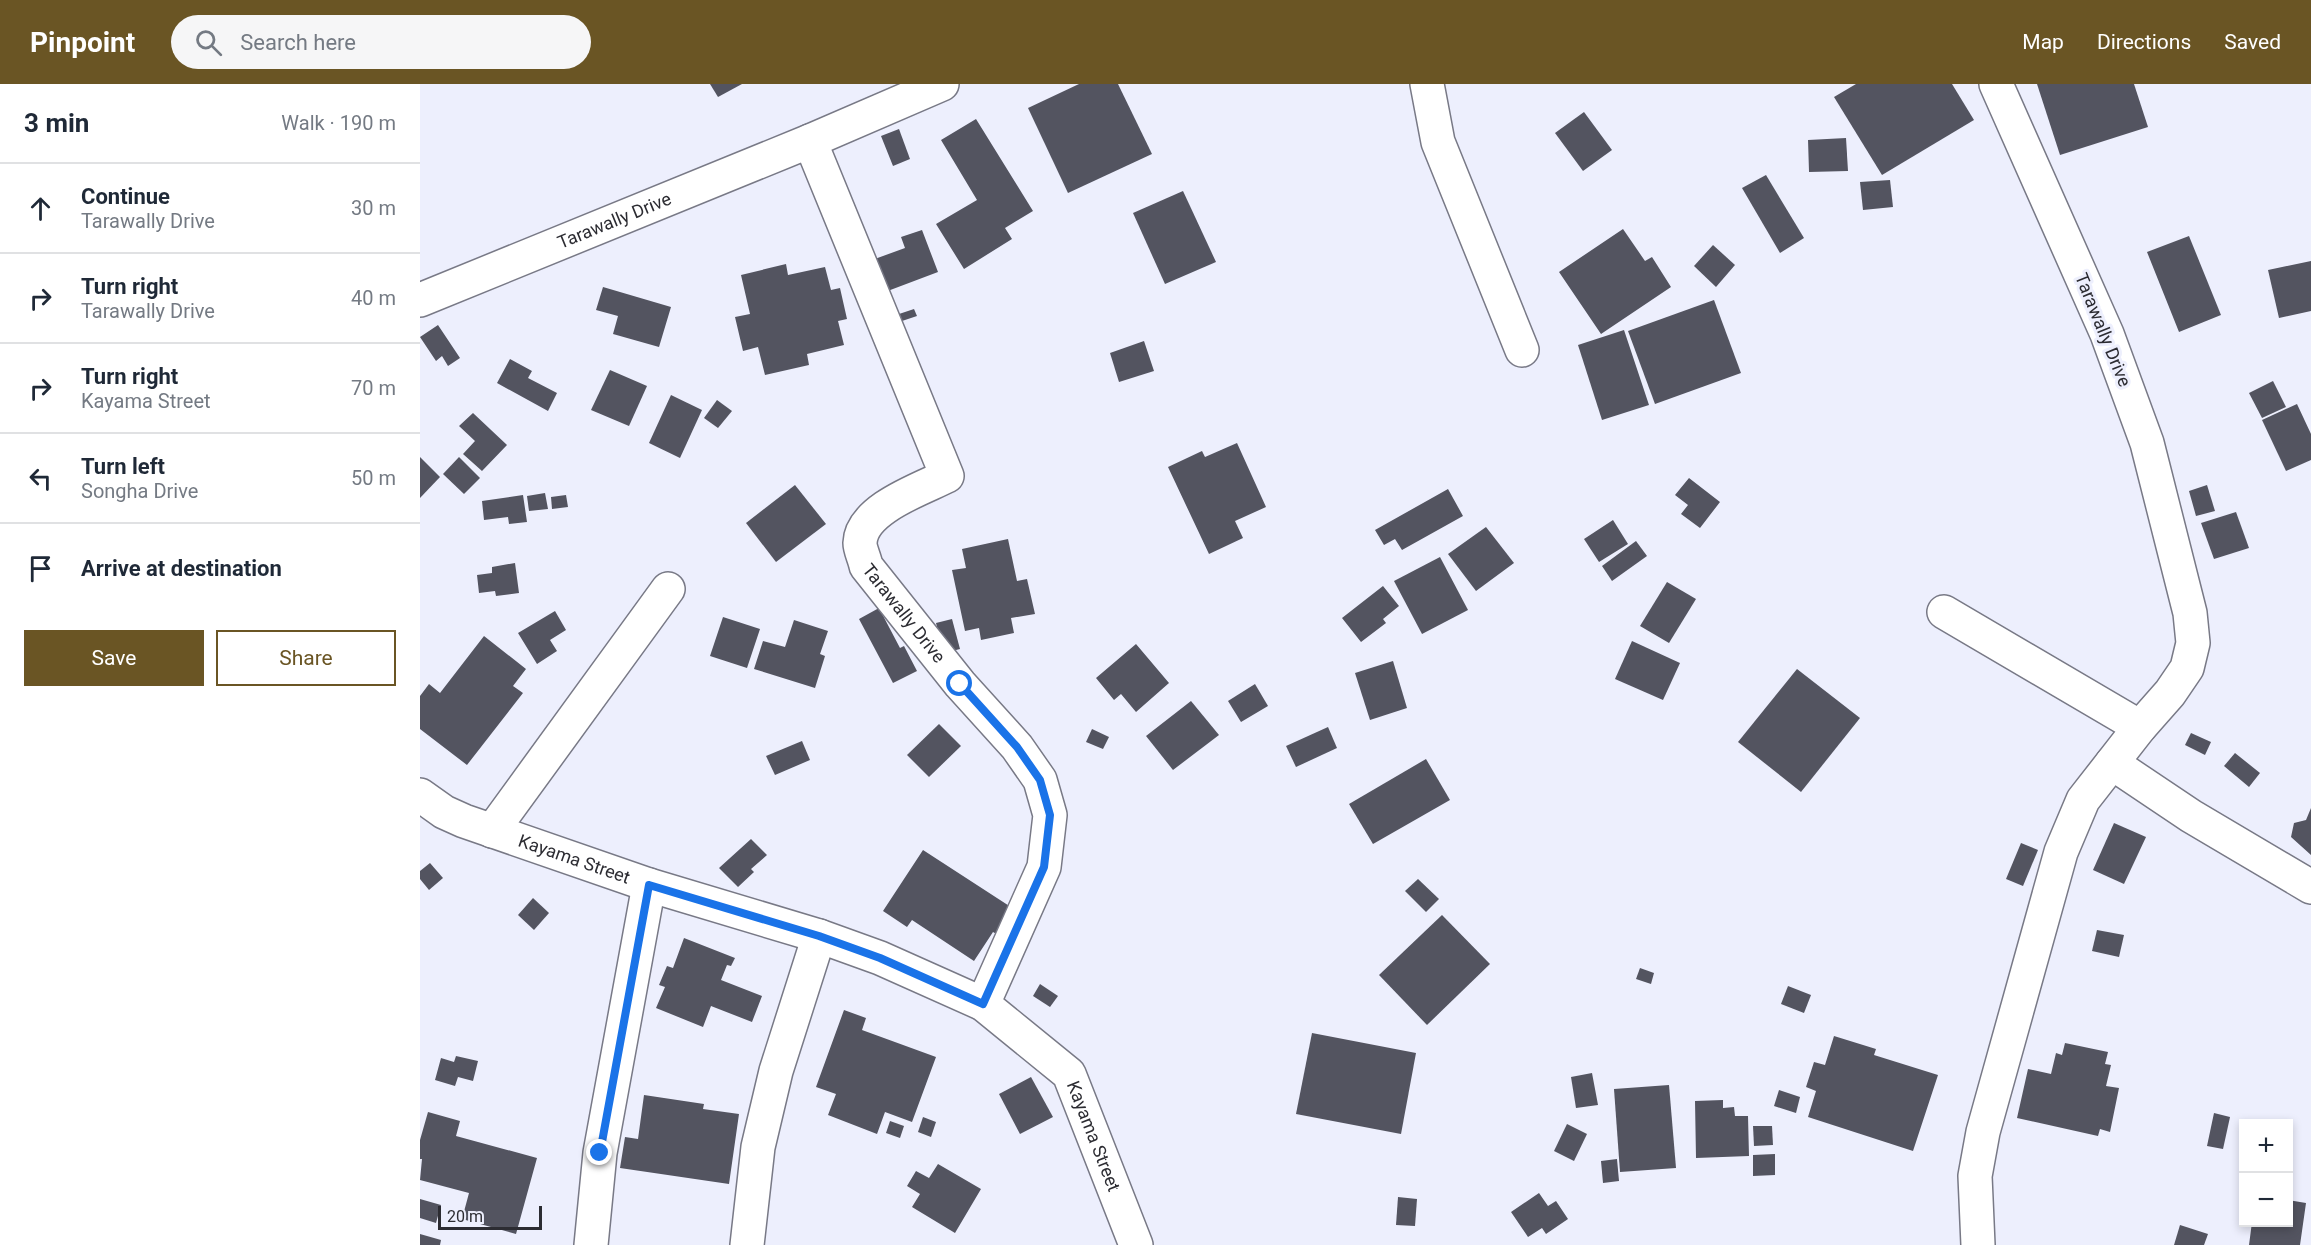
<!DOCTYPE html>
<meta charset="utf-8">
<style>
body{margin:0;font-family:Roboto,sans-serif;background:#f6f6f7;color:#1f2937}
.controls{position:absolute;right:18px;bottom:18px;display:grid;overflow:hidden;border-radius:0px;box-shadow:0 3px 9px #0003}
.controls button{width:54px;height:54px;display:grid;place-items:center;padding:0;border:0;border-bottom:2px solid #e0e1e3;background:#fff;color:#1f2937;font:30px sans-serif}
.scale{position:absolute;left:18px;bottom:15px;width:104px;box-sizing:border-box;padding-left:6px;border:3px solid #2c2c32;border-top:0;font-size:16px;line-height:21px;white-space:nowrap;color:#2c2c32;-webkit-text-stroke:4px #edeffd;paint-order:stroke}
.stop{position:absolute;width:18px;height:18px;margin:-14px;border:4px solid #1a73e8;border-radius:50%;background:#fff}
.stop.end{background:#1a73e8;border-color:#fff;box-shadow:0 2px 6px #0008}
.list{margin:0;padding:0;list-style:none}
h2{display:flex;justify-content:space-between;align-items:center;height:78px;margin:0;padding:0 24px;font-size:26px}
h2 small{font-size:20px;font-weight:400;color:#747a83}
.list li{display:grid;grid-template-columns:39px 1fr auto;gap:18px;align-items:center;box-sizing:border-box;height:90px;padding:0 24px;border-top:2px solid #e0e1e3}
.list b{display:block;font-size:22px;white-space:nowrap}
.list p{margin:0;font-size:20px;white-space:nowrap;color:#747a83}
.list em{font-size:20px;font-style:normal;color:#747a83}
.actions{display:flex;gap:12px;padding:18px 24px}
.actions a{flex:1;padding:14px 0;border:2px solid #6a5524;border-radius:0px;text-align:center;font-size:21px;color:#6a5524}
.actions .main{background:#6a5524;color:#fff}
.icon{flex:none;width:33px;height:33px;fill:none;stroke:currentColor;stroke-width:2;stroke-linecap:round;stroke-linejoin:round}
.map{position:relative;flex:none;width:1891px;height:1161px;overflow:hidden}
header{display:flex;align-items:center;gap:36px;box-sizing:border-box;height:84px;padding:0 30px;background:#6a5524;color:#fff}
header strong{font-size:28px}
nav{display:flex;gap:33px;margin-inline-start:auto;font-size:21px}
.search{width:420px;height:54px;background:#f6f6f7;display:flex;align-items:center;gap:15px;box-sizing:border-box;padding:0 21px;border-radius:33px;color:#747a83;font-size:22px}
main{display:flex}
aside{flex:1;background:#fff}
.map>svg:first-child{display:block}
.building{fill:#535460}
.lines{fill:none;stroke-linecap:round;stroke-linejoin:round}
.street-casing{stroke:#787986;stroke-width:36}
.street{stroke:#fff;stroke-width:33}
.route{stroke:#1a73e8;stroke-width:8}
.labels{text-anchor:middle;stroke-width:6;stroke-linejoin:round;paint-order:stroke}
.street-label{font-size:18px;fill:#2c2c32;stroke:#edeffd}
</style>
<header>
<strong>Pinpoint</strong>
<div class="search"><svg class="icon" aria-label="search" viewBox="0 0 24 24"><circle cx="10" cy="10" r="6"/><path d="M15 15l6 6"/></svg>Search here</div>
<nav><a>Map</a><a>Directions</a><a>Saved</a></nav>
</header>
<main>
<aside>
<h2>3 min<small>Walk · 190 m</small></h2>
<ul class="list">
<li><svg class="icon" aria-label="ahead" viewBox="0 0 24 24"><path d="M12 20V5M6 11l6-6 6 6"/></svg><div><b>Continue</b><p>Tarawally Drive</p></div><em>30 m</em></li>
<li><svg class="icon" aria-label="right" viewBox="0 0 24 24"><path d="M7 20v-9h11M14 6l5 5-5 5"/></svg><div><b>Turn right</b><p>Tarawally Drive</p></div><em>40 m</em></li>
<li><svg class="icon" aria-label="right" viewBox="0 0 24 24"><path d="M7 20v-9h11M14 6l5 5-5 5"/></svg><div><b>Turn right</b><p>Kayama Street</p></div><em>70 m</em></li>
<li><svg class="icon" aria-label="left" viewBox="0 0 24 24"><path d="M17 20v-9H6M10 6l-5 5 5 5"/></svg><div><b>Turn left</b><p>Songha Drive</p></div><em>50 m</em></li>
<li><svg class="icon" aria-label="arrive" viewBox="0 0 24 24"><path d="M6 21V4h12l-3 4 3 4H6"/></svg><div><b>Arrive at destination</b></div></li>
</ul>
<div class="actions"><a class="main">Save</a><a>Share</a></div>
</aside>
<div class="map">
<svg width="1891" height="1161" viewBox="0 0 1891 1161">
<rect width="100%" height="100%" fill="#edeffd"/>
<g class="building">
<path d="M290 0H322L298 13Z"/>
<path d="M659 0H698L732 70 648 109 608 24Z"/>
<path d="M1436 0H1532L1554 36 1462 91 1414 13Z"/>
<path d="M1617 0H1714L1728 43 1640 71Z"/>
<path d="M1164 28 1192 66 1163 87 1135 49Z"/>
<path d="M556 35 613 127 585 144 592 155 544 185 516 140 557 116 521 56Z"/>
<path d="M479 45 490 75 473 82 461 52Z"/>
<path d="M1426 54 1428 87 1389 88 1388 56Z"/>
<path d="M1346 91 1384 154 1360 169 1322 104Z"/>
<path d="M1470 96 1473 123 1443 126 1440 98Z"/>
<path d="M763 107 796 178 745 200 713 129Z"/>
<path d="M1203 145 1225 177 1232 173 1251 203 1181 250 1139 188Z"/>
<path d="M502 146 518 188 465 208 452 176 485 164 481 153Z"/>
<path d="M1769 152 1801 231 1759 248 1727 168Z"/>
<path d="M1293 161 1315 181 1296 203 1274 182Z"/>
<path d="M1891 177V227L1859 234 1848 186Z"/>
<path d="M366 180 368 191 405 183 411 206 420 204 427 235 418 237 424 261 387 270 389 281 345 291 338 263 323 267 315 233 330 230 321 191Z"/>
<path d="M183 203 251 223 239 263 193 250 198 232 176 226Z"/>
<path d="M1294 216 1321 289 1235 320 1208 247Z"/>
<path d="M494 225 497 232 479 238 476 231Z"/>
<path d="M18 241 40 274 28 282 22 272 16 277 0 253Z"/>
<path d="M1204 246 1229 321 1182 336 1158 261Z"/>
<path d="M724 257 734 287 699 298 690 269Z"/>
<path d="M90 275 112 287 108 294 137 309 128 327 77 299Z"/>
<path d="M190 286 227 302 209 342 171 326Z"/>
<path d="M1853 297 1866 323 1842 334 1829 309Z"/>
<path d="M251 311 282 326 260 374 229 359Z"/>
<path d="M297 316 312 327 298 344 284 334Z"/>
<path d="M1877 320 1891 350V376L1866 387 1842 336Z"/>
<path d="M53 329 87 361 62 387 43 370 55 357 39 342Z"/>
<path d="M817 359 846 423 815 437 823 454 789 470 748 383 782 367 785 373Z"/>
<path d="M0 373 20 393 0 414Z"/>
<path d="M39 373 60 394 44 410 23 390Z"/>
<path d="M1269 394 1300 418 1280 444 1261 430 1268 421 1255 411Z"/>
<path d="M375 401 406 440 356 478 326 439Z"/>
<path d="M1787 401 1795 427 1776 432 1769 407Z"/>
<path d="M1028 405 1043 432 982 466 975 455 964 461 955 446Z"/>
<path d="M125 409 128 425 109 427 107 412Z"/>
<path d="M103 411 107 438 89 440 88 433 64 436 62 417Z"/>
<path d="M146 411 148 423 132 425 131 413Z"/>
<path d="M1816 428 1829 464 1794 475 1781 439Z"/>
<path d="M1193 436 1208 460 1179 478 1164 455Z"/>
<path d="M1066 443 1094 479 1056 507 1028 470Z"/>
<path d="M588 455 597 497 607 495 615 530 591 534 594 549 561 556 559 544 545 547 532 486 546 484 542 465Z"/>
<path d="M1216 457 1227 472 1192 497 1182 482Z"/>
<path d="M1020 473 1048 526 1002 550 974 497Z"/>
<path d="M95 479 99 509 76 512 75 507 59 509 57 491 72 489V483Z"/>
<path d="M1247 498 1276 515 1249 559 1220 542Z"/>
<path d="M963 502 979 522 963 535 966 539 941 558 922 534Z"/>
<path d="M459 524 480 564 484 562 497 587 473 599 439 535Z"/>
<path d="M135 527 146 546 130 556 137 567 117 580 98 549Z"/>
<path d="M303 533 340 545 327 584 290 572Z"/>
<path d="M532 535 540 565 524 569 516 539Z"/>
<path d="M374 536 408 547 400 570 405 572 395 604 334 585 343 557 365 563Z"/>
<path d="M64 552 106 585 93 602 103 609 47 681 0 645V612L9 600 20 609Z"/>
<path d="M1212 557 1260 579 1243 616 1195 595Z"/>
<path d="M716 560 749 599 716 628 701 610 694 616 676 594Z"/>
<path d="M973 577 987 624 950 636 935 589Z"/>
<path d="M1377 585 1440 634 1381 708 1318 658Z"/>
<path d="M835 600 848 622 821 638 808 617Z"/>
<path d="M771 617 799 651 753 686 726 652Z"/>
<path d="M519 640 541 662 509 693 487 671Z"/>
<path d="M908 643 917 664 876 683 866 662Z"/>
<path d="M672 645 689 653 683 665 666 658Z"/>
<path d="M1771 649 1791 658 1785 671 1765 661Z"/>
<path d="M382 657 390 676 355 691 346 672Z"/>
<path d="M1815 669 1840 689 1829 703 1804 682Z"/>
<path d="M1006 675 1030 716 953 760 929 720Z"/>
<path d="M1891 724V771L1871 753 1874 739 1886 736Z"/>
<path d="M1694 739 1726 753 1704 800 1673 786Z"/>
<path d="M331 755 347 771 331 785 334 788 318 803 299 784Z"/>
<path d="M1601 759 1618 766 1603 802 1586 795Z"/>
<path d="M503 766 597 827 580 852 573 848 554 877 492 836 487 843 463 827Z"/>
<path d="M10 779 23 794 9 806 0 795V787Z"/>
<path d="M998 795 1019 815 1006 828 985 807Z"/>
<path d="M113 814 129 829 114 846 98 831Z"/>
<path d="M1022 831 1070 880 1007 941 959 891Z"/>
<path d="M1677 846 1704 851 1699 873 1672 867Z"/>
<path d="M264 854 315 874 311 882 307 881 301 896 342 912 332 938 291 922 283 943 236 924 245 903 239 901 247 882 253 884Z"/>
<path d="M1220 884 1234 889 1231 900 1216 895Z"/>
<path d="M620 900 638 912 630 923 613 912Z"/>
<path d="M1368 902 1391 911 1384 929 1361 920Z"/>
<path d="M424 926 446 934 442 946 516 973 492 1038 465 1028 457 1050 408 1031 416 1010 396 1003Z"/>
<path d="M892 949 996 969 981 1050 876 1030Z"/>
<path d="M1414 952 1456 965 1454 971 1518 991 1493 1067 1388 1033 1396 1007 1386 1003 1394 978 1405 981Z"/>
<path d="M1645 959 1688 968 1685 980 1691 981 1686 1002 1699 1004 1690 1048 1680 1045 1678 1052 1597 1034 1608 985 1631 990 1636 969 1642 971Z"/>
<path d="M36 972 58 977 53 997 38 993 35 1002 15 996 21 974 34 978Z"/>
<path d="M1172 989 1178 1021 1156 1024 1151 993Z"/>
<path d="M611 993 633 1033 600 1050 579 1010Z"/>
<path d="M1249 1001 1256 1084 1200 1088 1194 1005Z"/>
<path d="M1359 1006 1380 1013 1376 1029 1354 1022Z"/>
<path d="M224 1011 284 1020 283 1025 319 1030 309 1100 200 1084 205 1053 218 1055Z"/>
<path d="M1303 1016V1024L1314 1023 1315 1032H1328L1329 1072 1276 1074 1275 1017Z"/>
<path d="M8 1028 40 1037 36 1052 117 1074 96 1150 42 1135 49 1109 0 1096 2 1075H0V1056Z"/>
<path d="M1794 1029 1810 1033 1803 1065 1787 1062Z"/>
<path d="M503 1033 516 1038 511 1053 498 1048Z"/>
<path d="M470 1037 484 1042 480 1054 466 1049Z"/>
<path d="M1147 1040 1167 1050 1154 1077 1134 1067Z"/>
<path d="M1333 1042H1352L1353 1061 1334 1062Z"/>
<path d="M1355 1070V1091L1333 1092V1071Z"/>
<path d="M1197 1075 1199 1097 1183 1099 1181 1077Z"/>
<path d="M518 1080 561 1105 535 1149 492 1123 500 1110 487 1102 496 1087 509 1094Z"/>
<path d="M1119 1109 1128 1122 1136 1117 1148 1135 1126 1150 1122 1144 1108 1153 1091 1128Z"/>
<path d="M978 1113 997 1115 995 1142 976 1141Z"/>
<path d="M0 1115 21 1121 16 1139 0 1134Z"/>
<path d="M1868 1116 1886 1119 1880 1161H1829L1832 1138H1868Z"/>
<path d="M1760 1141 1788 1150 1784 1161H1754Z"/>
<path d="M0 1150 21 1156 20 1161H0Z"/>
</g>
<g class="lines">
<defs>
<g id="street">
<path d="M1007 0 1018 58 1102 266"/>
<path id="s1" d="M390 57 527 392C501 405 441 425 440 459 440 466 445 475 446 482L540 600 597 663 620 696 630 731 624 783 563 920"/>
<path id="s2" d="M0 216 390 57 522 0"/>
<path d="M1524 528 1720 643"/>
<path d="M1692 679 1771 732 1891 803"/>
<path id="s3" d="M0 711 24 728 44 737 229 801 399 852 460 874 563 920 649 990 716 1161"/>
<path d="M72 747 248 505"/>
<path d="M171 1161 180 1069 229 801"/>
<path d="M327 1161 338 1063 356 987 399 852"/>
<path d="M1558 1161 1555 1092 1563 1048 1641 768 1663 716 1720 643 1750 609 1767 584 1773 559 1770 529 1727 359 1687 250 1576 0"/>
</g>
</defs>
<use href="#street" class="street-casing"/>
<use href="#street" class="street"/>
</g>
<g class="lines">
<path class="route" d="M180 1069 229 801 399 852 460 874 563 920 624 783 630 731 620 696 597 663 540 600"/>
</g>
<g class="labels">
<g class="street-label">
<text dy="6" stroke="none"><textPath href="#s2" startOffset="210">Tarawally Drive</textPath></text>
<text transform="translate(1683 246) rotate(68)" y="6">Tarawally Drive</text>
<text dy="6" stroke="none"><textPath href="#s1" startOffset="561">Tarawally Drive</textPath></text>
<text dy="6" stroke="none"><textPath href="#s3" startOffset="168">Kayama Street</textPath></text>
<text dy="6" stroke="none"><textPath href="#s3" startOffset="780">Kayama Street</textPath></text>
</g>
</g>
</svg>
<div class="controls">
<button>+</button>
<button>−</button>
</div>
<div class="scale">20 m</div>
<div class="stop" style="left:540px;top:600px"></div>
<div class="stop end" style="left:180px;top:1069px"></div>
</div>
</main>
